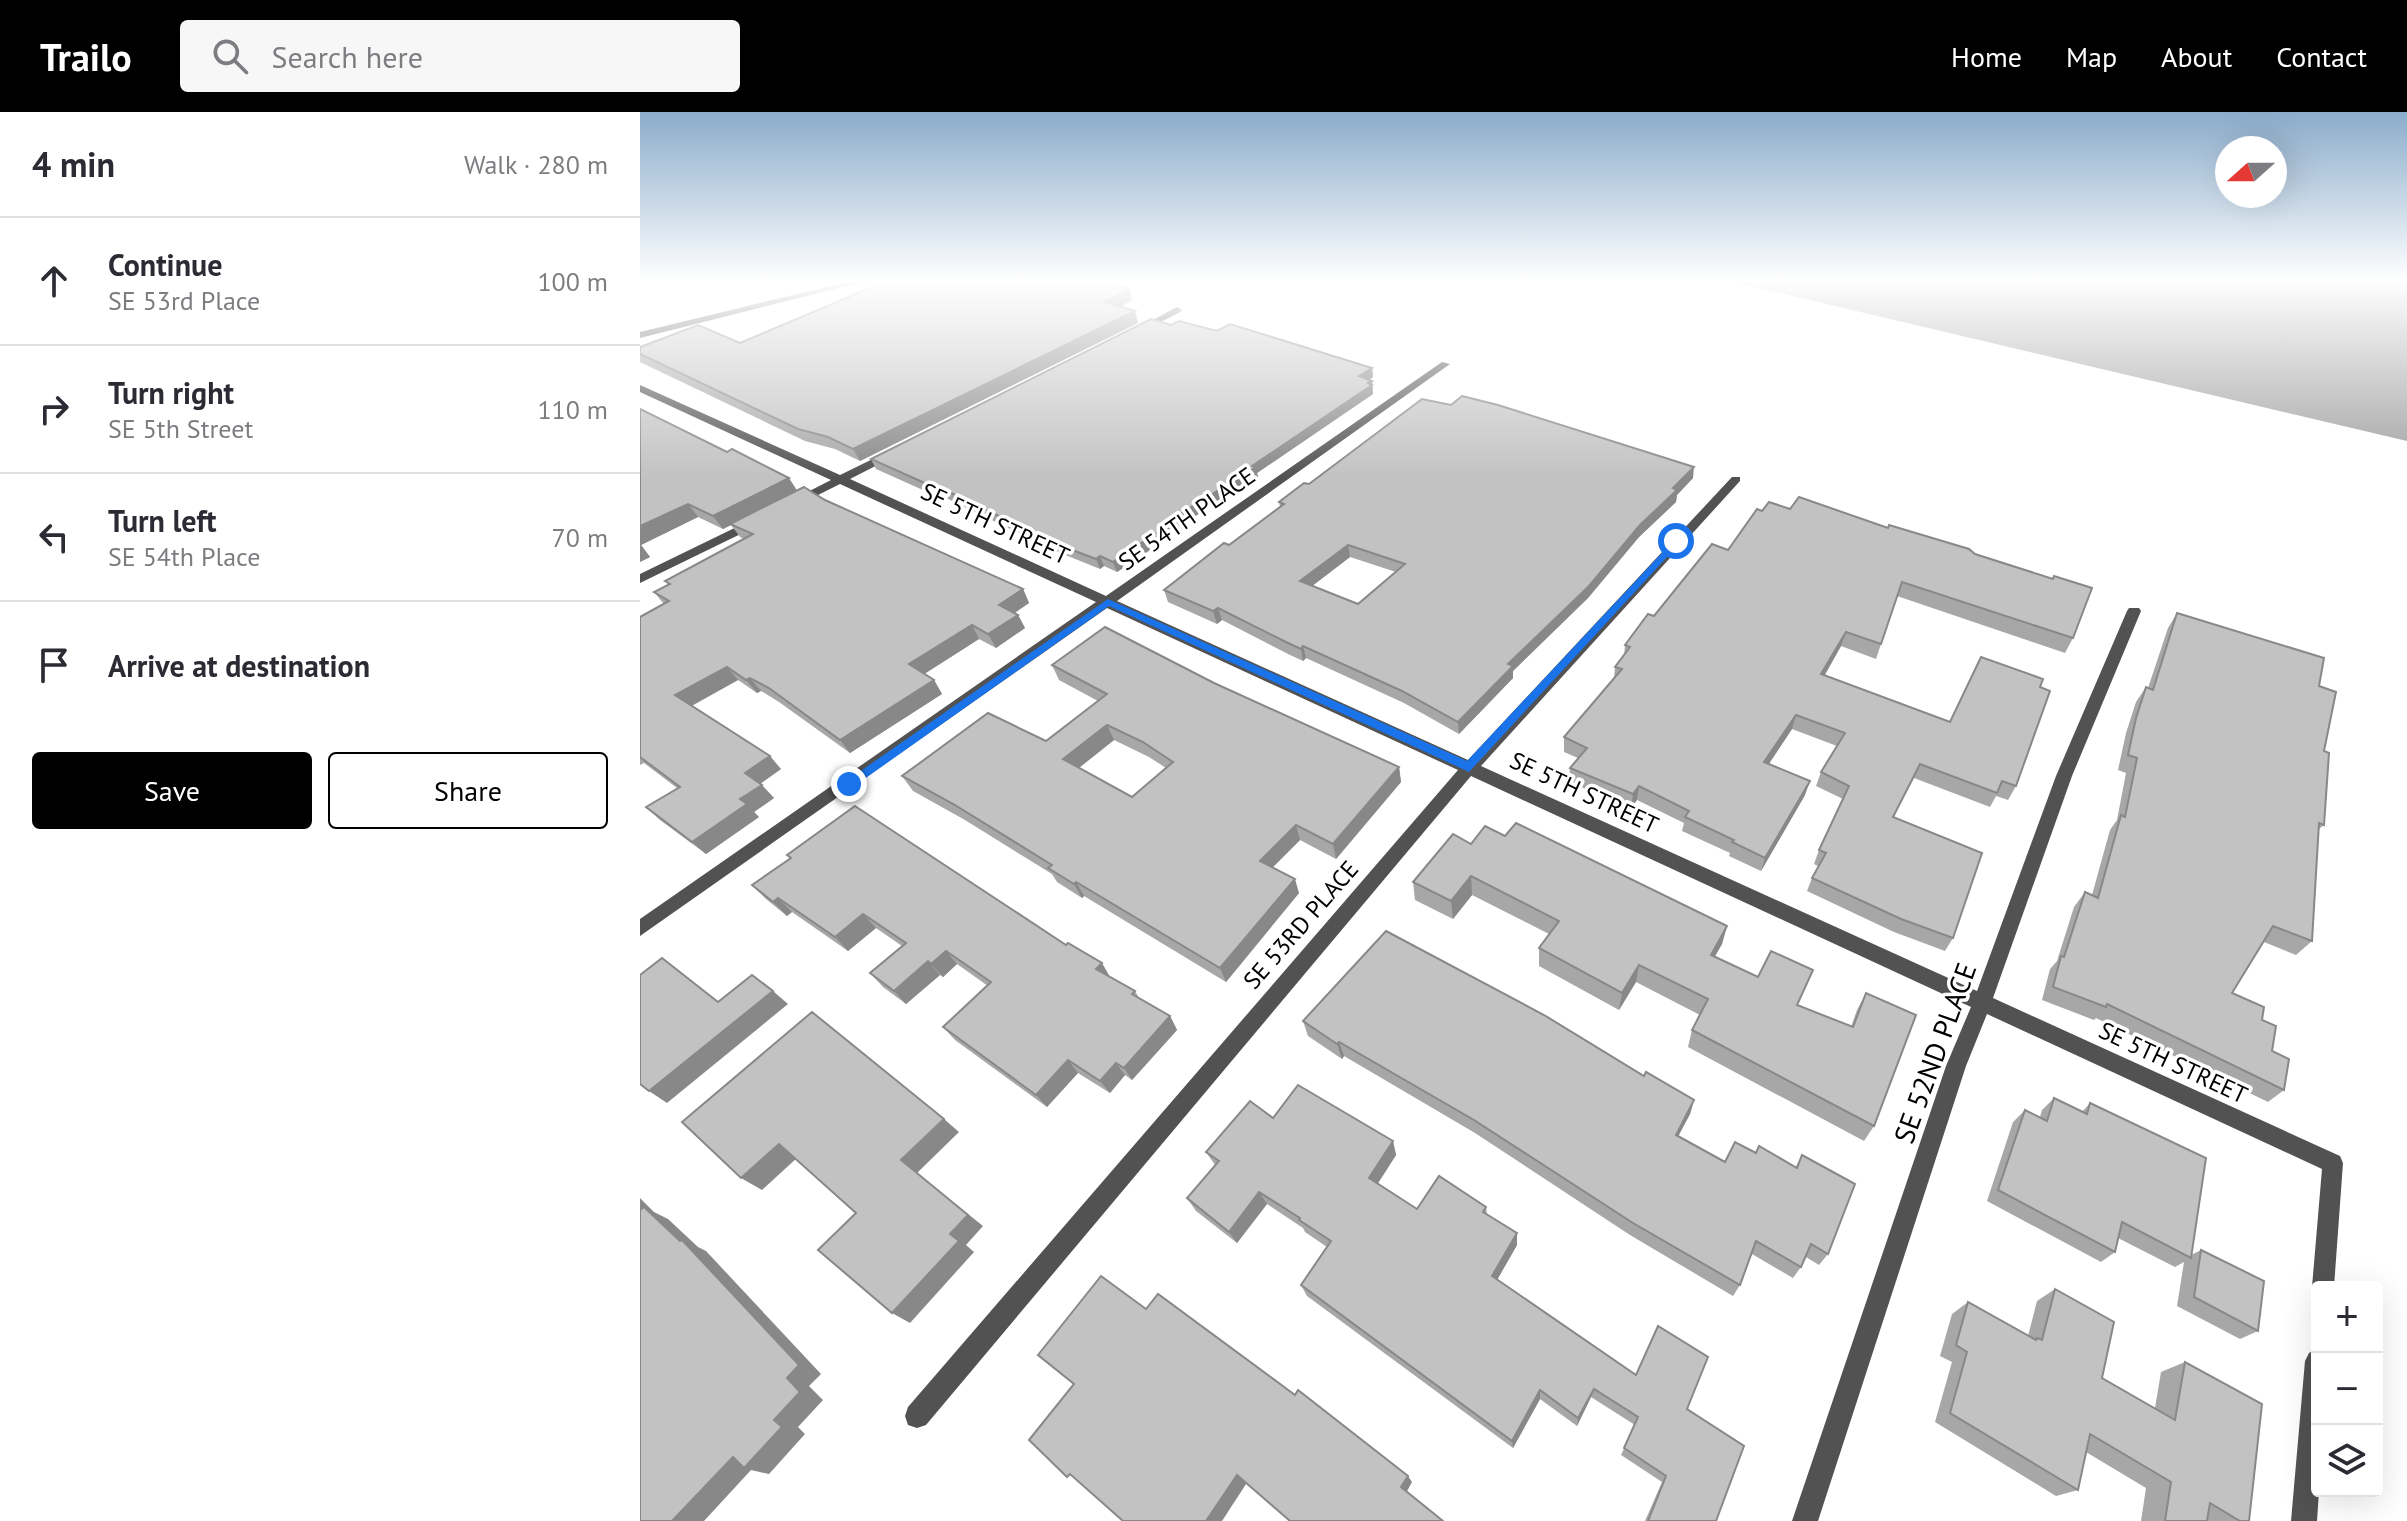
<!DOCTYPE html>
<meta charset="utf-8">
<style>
body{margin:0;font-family:"PT Sans",sans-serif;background:#f7f7f7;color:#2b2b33}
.controls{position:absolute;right:24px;bottom:24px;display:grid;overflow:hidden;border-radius:8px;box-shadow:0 8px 32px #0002}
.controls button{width:72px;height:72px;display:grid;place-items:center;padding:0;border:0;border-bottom:2px solid #e1e1e2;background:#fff;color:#2b2b33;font:40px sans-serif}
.compass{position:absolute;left:1575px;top:24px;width:72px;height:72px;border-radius:50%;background:#fff;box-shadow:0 8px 32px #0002;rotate:249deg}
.stop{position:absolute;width:24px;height:24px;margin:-18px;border:6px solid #1a73e8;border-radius:50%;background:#fff}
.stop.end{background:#1a73e8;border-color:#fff;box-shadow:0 2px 8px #0008}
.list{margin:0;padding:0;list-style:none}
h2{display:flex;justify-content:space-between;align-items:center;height:104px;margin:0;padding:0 32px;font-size:34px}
h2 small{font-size:26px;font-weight:400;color:#7c7c81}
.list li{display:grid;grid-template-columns:52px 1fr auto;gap:24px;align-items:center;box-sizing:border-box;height:128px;padding:0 32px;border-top:2px solid #e1e1e2}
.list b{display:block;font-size:30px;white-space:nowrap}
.list p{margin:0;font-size:26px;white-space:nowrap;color:#7c7c81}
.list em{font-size:26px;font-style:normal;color:#7c7c81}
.actions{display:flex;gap:16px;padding:24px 32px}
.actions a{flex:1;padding:18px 0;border:2px solid #000;border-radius:8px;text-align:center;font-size:28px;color:#000}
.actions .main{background:#000;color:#fff}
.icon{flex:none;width:44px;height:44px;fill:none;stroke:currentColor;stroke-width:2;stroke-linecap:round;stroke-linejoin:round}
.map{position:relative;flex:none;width:1767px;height:1409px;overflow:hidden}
header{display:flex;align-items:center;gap:48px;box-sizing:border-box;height:112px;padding:0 40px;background:#000;color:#fff}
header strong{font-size:38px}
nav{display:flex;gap:44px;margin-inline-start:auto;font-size:28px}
.search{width:560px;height:72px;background:#f7f7f7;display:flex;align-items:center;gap:20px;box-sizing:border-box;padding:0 28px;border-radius:8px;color:#7c7c81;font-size:30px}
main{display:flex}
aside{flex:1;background:#fff}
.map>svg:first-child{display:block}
.water{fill:#a0a0a0}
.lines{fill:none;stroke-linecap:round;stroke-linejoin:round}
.street{fill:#525252;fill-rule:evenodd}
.wall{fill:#a7a7a7;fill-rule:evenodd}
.shaded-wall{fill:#888}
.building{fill:#c2c2c2;stroke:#888;stroke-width:2;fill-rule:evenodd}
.route{fill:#1a73e8}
.labels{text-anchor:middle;stroke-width:7;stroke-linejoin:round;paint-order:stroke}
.street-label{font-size:24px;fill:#000;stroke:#fff}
.near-street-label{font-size:28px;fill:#000;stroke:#fff}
</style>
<header>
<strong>Trailo</strong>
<div class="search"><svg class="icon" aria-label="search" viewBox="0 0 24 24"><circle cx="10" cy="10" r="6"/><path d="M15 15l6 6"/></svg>Search here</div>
<nav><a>Home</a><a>Map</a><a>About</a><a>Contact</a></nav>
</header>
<main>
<aside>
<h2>4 min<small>Walk · 280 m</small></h2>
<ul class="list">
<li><svg class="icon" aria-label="ahead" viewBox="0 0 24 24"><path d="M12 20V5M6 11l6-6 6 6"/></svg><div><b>Continue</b><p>SE 53rd Place</p></div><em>100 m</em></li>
<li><svg class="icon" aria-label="right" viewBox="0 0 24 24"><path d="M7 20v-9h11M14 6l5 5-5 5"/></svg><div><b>Turn right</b><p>SE 5th Street</p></div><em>110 m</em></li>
<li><svg class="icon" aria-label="left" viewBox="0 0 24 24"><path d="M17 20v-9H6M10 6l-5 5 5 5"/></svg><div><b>Turn left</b><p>SE 54th Place</p></div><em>70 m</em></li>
<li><svg class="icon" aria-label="arrive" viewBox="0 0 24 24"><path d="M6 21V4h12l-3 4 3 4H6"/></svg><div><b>Arrive at destination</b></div></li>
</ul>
<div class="actions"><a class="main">Save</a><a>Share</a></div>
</aside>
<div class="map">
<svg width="1767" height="1409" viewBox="0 0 1767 1409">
<rect width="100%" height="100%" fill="#fff"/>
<path class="water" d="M1089 169H1767V329Z"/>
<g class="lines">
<g class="street">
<path d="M211 169H226L0 226V220Z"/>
<path d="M537 195 542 198 540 200 502 220 494 218Z"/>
<path d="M802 250 810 252 477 489 828 648 1092 365H1100V369L841 654 1337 879 1416 664 1487 499 1489 496H1499L1501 499 1432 664 1353 886 1700 1044 1703 1051 1694 1175H1677V1184L1672 1175 1682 1057 1347 902 1326 954 1178 1409H1152L1306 954 1331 895 831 664 286 1313 277 1316 268 1313 265 1304 268 1295 818 658 467 496 0 824V807L456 490 200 372 160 392H152V388L191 368 0 280V273L200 363 249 339H257V343L210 367 466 484Z"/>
<path d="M113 407 119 411 117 414 0 471V462Z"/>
<path d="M1677 1237V1379H1679L1677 1409H1651L1665 1249 1669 1241Z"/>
</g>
</g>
<g class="wall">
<path d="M249 171 489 177 492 188 480 195 498 211 220 349 195 337 165 329 0 250V235L100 231Z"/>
<path d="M531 213 577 219 732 256 733 265 729 268 732 269 733 282 617 361 618 365 533 418 534 422 477 460 464 454 460 457 418 440 306 386 303 387 236 357 231 347Z"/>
<path d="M0 297 157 379 185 388 383 477 389 491 375 501 378 503 385 516 356 536 339 527 284 562 294 568 302 582 210 641 139 590 121 579 117 581 98 568 52 594 141 657 120 672 134 686 114 700 119 705 66 742 20 708 6 695 37 676 4 651 0 653V505L24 492 14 480 29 473 25 469 104 427 100 425 91 413 83 417 58 405 1 433 10 445 0 450Z"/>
<path d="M1053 366 1037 383 1036 390 999 425 948 486 873 559V566L819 622 764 591 666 546 663 549 650 543 582 508 577 512 528 490 524 478 589 433 640 395 639 390 669 372ZM710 445 756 460 718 492 672 474Z"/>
<path d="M1117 397 1433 526 1425 541 1257 484 1236 547 1201 534 1185 563 1310 610 1400 575 1376 674 1368 688 1356 684 1350 695 1274 666 1253 705 1313 826 1305 839 1254 820 1167 779 1172 766 1178 754 1174 752 1179 738 1203 687 1176 674 1181 660 1197 634 1152 617 1129 651 1165 683 1121 759 1089 744 1090 741 1042 719 1044 711 997 688 991 696 929 670 930 656 938 646 924 640V625L974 566 975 555 984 544 985 533 1014 504 1088 438Z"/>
<path d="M1537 501 1679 574 1684 639V713L1679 717 1672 829 1656 843 1624 830 1592 881 1622 908 1632 939 1644 978 1628 990 1456 906 1454 908 1402 888 1410 857 1417 849 1434 795 1445 780 1452 783 1470 718 1477 708 1486 661 1478 658 1486 621 1496 590 1506 575 1508 576 1528 516Z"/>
<path d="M412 553 574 571 759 655 761 670 696 747 660 728 633 755 659 781 586 870 444 784 442 786 417 770 412 762 325 708 273 679 262 664 406 629 458 589 419 568ZM474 628 509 645 526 656 492 685 439 656Z"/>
<path d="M865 724 1087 814 1082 832 1075 844 1157 893 1211 915 1217 898 1226 881 1234 1014 1224 1029 1048 935 1052 918 1060 903 996 870 979 898 899 854V836L909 822 832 783 813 807 775 788 773 770 831 732Z"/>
<path d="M147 743 470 865 495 879 499 886 530 904 537 918 492 968 485 963 470 981 438 961 407 995 315 928 303 915 348 874 317 852 303 865 300 863 266 892 243 875 230 861 262 834 236 816 208 839 152 800 147 804 126 787 112 773 150 746Z"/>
<path d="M663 909 1004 964 1054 988 1050 1002 1038 1024 1085 1050 1116 1041 1155 1056 1162 1043 1188 1142 1179 1153 1166 1145 1161 1155 1153 1166 1112 1142 1100 1173 1093 1184 990 1123 835 1021 704 944 702 947 668 924Z"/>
<path d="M1414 986 1442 1000 1450 991 1551 1143 1561 1138 1618 1219 1600 1227 1537 1194 1544 1150 1535 1155 1478 1126 1475 1140 1461 1150 1347 1089 1373 1010 1385 998 1400 1005 1402 998Z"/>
<path d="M633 1006 753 1029 756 1043 738 1071 777 1097 846 1095 847 1102 877 1121V1133L857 1168 1047 1297 1076 1409H1005L1022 1370 981 1343 995 1313 951 1285 937 1314 900 1287 873 1336 667 1184 661 1173 687 1135 665 1120 663 1116 627 1092 597 1131 556 1099 547 1086 575 1053 566 1040Z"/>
<path d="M1415 1177 1462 1266 1515 1296 1521 1260 1545 1250 1609 1409H1501L1506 1376 1446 1340 1438 1378 1416 1384 1295 1310 1312 1250 1300 1244 1312 1202 1328 1190 1388 1224 1397 1189Z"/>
</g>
<g class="shaded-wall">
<path d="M489 177 492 188 469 201 465 190Z"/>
<path d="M495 199 498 211 220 349 213 337Z"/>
<path d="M732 256 733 265 720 274 719 264Z"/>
<path d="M732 269 733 282 617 361 618 365 533 418 534 422 477 460 473 450 527 410 612 354Z"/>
<path d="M1054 355 1053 366 1037 383 1036 390 999 425 948 486 873 559V566L819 622 818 610 868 552Z"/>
<path d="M149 366 158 380 83 417 73 404Z"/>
<path d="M301 376 306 386 303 387 298 377Z"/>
<path d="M48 392 58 405 1 433 10 445 0 450V414Z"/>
<path d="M708 433 710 445 663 481 660 469Z"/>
<path d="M460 444 464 454 460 457 456 447Z"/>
<path d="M383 477 389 491 366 506 359 493Z"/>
<path d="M578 496 582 508 577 512 573 499Z"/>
<path d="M378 503 385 516 356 536 348 522Z"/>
<path d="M332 513 339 527 278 566 269 552Z"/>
<path d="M1206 520 1201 534 1177 576 1181 562Z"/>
<path d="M663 534 666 546 663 549 661 537Z"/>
<path d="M87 555 98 568 47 596 35 583Z"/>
<path d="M110 566 121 579 117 581 106 568Z"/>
<path d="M294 568 302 582 210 641 200 628Z"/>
<path d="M1156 603 1152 617 1121 664 1124 650Z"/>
<path d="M467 613 474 628 431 662 423 647Z"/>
<path d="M130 644 141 657 117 674 105 661Z"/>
<path d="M759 655 761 670 696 747 693 732Z"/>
<path d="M1170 669 1165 683 1121 759 1125 746Z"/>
<path d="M122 673 134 686 114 700 119 705 66 742 52 730 100 687Z"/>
<path d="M999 674 997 688 991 696 993 682Z"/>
<path d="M656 713 660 728 625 763 620 749Z"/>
<path d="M831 764 832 783 813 807 811 789Z"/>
<path d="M655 767 659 781 586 870 580 856Z"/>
<path d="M436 770 444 784 442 786 434 772Z"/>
<path d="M138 786 152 800 147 804 133 790Z"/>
<path d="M223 802 236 816 208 839 195 825Z"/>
<path d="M1087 814 1082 832 1066 860 1071 843Z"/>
<path d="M306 839 317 852 303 865 291 852Z"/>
<path d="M288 849 300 863 266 892 254 879Z"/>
<path d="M462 851 470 865 456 857Z"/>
<path d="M999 853 996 870 979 898 982 881Z"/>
<path d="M133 879 148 892 27 991 9 979Z"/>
<path d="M530 904 537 918 492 968 484 956Z"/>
<path d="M699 930 704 944 702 947 697 932Z"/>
<path d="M428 948 438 961 407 995 396 983Z"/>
<path d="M476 951 485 963 470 981 460 969Z"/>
<path d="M1054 988 1050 1002 1032 1036 1036 1023Z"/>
<path d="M304 1007 319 1020 277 1061 343 1114 326 1133 334 1140 270 1211 252 1201 261 1048Z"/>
<path d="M753 1029 756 1043 733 1079 729 1066Z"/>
<path d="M139 1032 158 1045 122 1078 101 1066Z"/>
<path d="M619 1080 627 1092 597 1131 589 1120Z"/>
<path d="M0 1086 14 1100 28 1107 58 1135 66 1139 181 1262 169 1274 183 1288 158 1315 165 1322 129 1362 111 1358 64 1409H32L93 1345 134 1308 147 1266 40 1129 0 1098Z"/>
<path d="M877 1121V1133L853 1175 852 1164Z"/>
<path d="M954 1277 951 1285 937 1314 938 1306Z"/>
<path d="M900 1278V1287L873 1336 872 1329Z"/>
<path d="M597 1363 608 1369 582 1409H566Z"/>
<path d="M768 1364 772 1370 766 1381 761 1375Z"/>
</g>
<g class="building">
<path d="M254 169H463L489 177 465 190 495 199 213 337 188 325 158 317 0 242V235L58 213 100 231 244 170 249 171Z"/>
<path d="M511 207 531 213 539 209 577 219 590 212 732 256 719 264 732 269 728 271 732 273 612 354 616 355 527 410 530 412 473 450 460 444 456 447 414 431 301 376 298 377 231 347Z"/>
<path d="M822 284 858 293 1054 355 1033 376 1037 378 1000 413 949 474 868 552 873 554 818 610 762 579 663 534 661 537 648 531 578 496 573 499 524 478 584 431 589 433 644 392 639 390 664 371 669 372 782 287 811 293ZM708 433 765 452 718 492 660 469Z"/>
<path d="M0 297 87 340 92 337 149 366 73 404 48 392 0 414Z"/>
<path d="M164 375 185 388 383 477 359 493 378 503 348 522 332 513 269 552 294 568 200 628 129 576 110 566 106 568 87 555 35 583 130 644 105 661 122 673 100 687 107 692 52 730 6 695 40 675 0 645V505L29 489 14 480 30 472 25 469 113 422 90 412Z"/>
<path d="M1159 385 1248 416 1249 413 1329 437 1335 442 1413 467 1414 464 1452 476 1433 526 1262 470 1241 532 1206 520 1181 562 1310 610 1341 545 1403 567 1400 575 1410 579 1376 674 1362 669 1357 681 1280 652 1253 705 1342 741 1313 826 1261 807 1172 766 1186 741 1179 738 1209 674 1181 660 1205 621 1156 603 1124 650 1170 669 1125 746 1092 730 1094 728 1045 705 1049 699 999 674 993 682 930 656 947 636 924 625 982 557 975 555 990 535 985 533 1008 502 1014 504 1072 432 1088 438 1117 397 1122 399 1129 390 1150 397Z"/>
<path d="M1537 501 1684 546 1679 574 1696 580 1684 639 1689 641 1684 713 1679 711 1672 829 1633 814 1592 881 1624 895 1622 908 1636 914 1632 939 1649 947 1644 978 1467 892 1466 895 1413 875 1421 844 1424 845 1445 780 1458 786 1481 703 1485 705 1497 646 1488 643 1496 606 1506 575 1513 578Z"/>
<path d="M465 515 574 571 759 655 693 732 656 713 620 749 655 767 580 856 436 770 434 772 408 756 412 753 315 693 262 664 348 601 406 629 467 582 412 553ZM467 613 503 630 533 650 492 685 423 647Z"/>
<path d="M215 694 426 833 428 831 462 851 456 857 495 879 492 882 530 904 484 956 476 951 460 969 428 948 396 983 303 915 351 870 306 839 291 852 288 849 254 879 230 861 266 831 223 802 195 825 138 786 133 790 112 773 151 746 147 743Z"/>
<path d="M876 711 1087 814 1071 843 1118 865 1131 839 1173 858 1157 893 1213 915 1226 881 1276 903 1234 1014 1052 918 1068 887 999 853 982 881 899 836 919 809 831 764 811 789 773 770 813 722 831 732 845 714 865 724Z"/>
<path d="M746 819 904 903 1004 964 1006 960 1054 988 1036 1023 1085 1050 1095 1030 1116 1041 1119 1034 1157 1056 1162 1043 1215 1072 1188 1142 1171 1132 1161 1155 1116 1129 1100 1173 993 1111 834 1008 699 930 697 932 663 909Z"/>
<path d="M22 846 78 890 112 863 133 879 9 979 0 972V863Z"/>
<path d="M172 900 304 1007 261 1048 328 1103 310 1122 319 1129 252 1201 178 1138 216 1101 139 1032 101 1066 42 1010Z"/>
<path d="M658 973 753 1029 729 1066 777 1097 799 1064 846 1095 843 1100 877 1121 852 1164 996 1263 1018 1214 1068 1245 1047 1297 1104 1334 1076 1409H1008L1026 1364 984 1336 998 1305 954 1277 938 1306 900 1278 872 1329 661 1173 691 1129 659 1108 660 1106 619 1080 589 1120 547 1086 579 1049 566 1040 610 989 633 1006Z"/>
<path d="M1414 986 1447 1002 1450 991 1566 1046 1551 1146 1482 1110 1475 1140 1358 1078 1385 998 1407 1009Z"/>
<path d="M4 1095 40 1129 42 1128 159 1253 147 1266 160 1280 134 1308 142 1315 104 1356 93 1345 32 1409H0V1098Z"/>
<path d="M1561 1138 1624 1169 1618 1219 1554 1185Z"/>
<path d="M461 1164 506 1197 518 1182 655 1283 658 1278 768 1364 761 1375 803 1409H650L597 1363 566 1409H483L430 1362 427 1365 389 1328 434 1272 398 1243Z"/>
<path d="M1415 1177 1474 1210 1462 1266 1535 1308 1545 1250 1622 1292 1609 1409H1600L1570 1391 1567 1409H1525L1531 1370 1450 1322 1438 1378 1310 1301 1327 1240 1316 1233 1328 1190 1396 1228 1397 1226 1402 1228Z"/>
</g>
<linearGradient id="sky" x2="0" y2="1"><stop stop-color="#8baccb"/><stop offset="0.46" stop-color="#fff"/><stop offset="1" stop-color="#fff" stop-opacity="0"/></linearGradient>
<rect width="1767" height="366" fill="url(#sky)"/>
<path class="route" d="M1036 426 1040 427V431L829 660 469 494 213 675 209 676 202 672 468 487 827 649Z"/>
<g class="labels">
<g class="street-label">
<text transform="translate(547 407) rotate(-35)" y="8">SE 54TH PLACE</text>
<text transform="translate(355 412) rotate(25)" y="8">SE 5TH STREET</text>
<text transform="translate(944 681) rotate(25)" y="8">SE 5TH STREET</text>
<text transform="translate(661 813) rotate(-49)" y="8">SE 53RD PLACE</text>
<text transform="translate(1533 951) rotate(25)" y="8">SE 5TH STREET</text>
</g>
<g class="near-street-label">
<text transform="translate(1295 941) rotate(-70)" y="10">SE 52ND PLACE</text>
</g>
</g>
</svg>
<div class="controls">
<button>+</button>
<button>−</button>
<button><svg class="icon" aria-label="layers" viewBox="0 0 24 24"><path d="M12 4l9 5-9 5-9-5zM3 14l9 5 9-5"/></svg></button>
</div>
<svg class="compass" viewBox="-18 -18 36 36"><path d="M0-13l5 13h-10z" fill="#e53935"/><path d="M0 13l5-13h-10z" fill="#7c7c81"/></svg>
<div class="stop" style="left:1036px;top:429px"></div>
<div class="stop end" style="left:209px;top:672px"></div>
</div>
</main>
